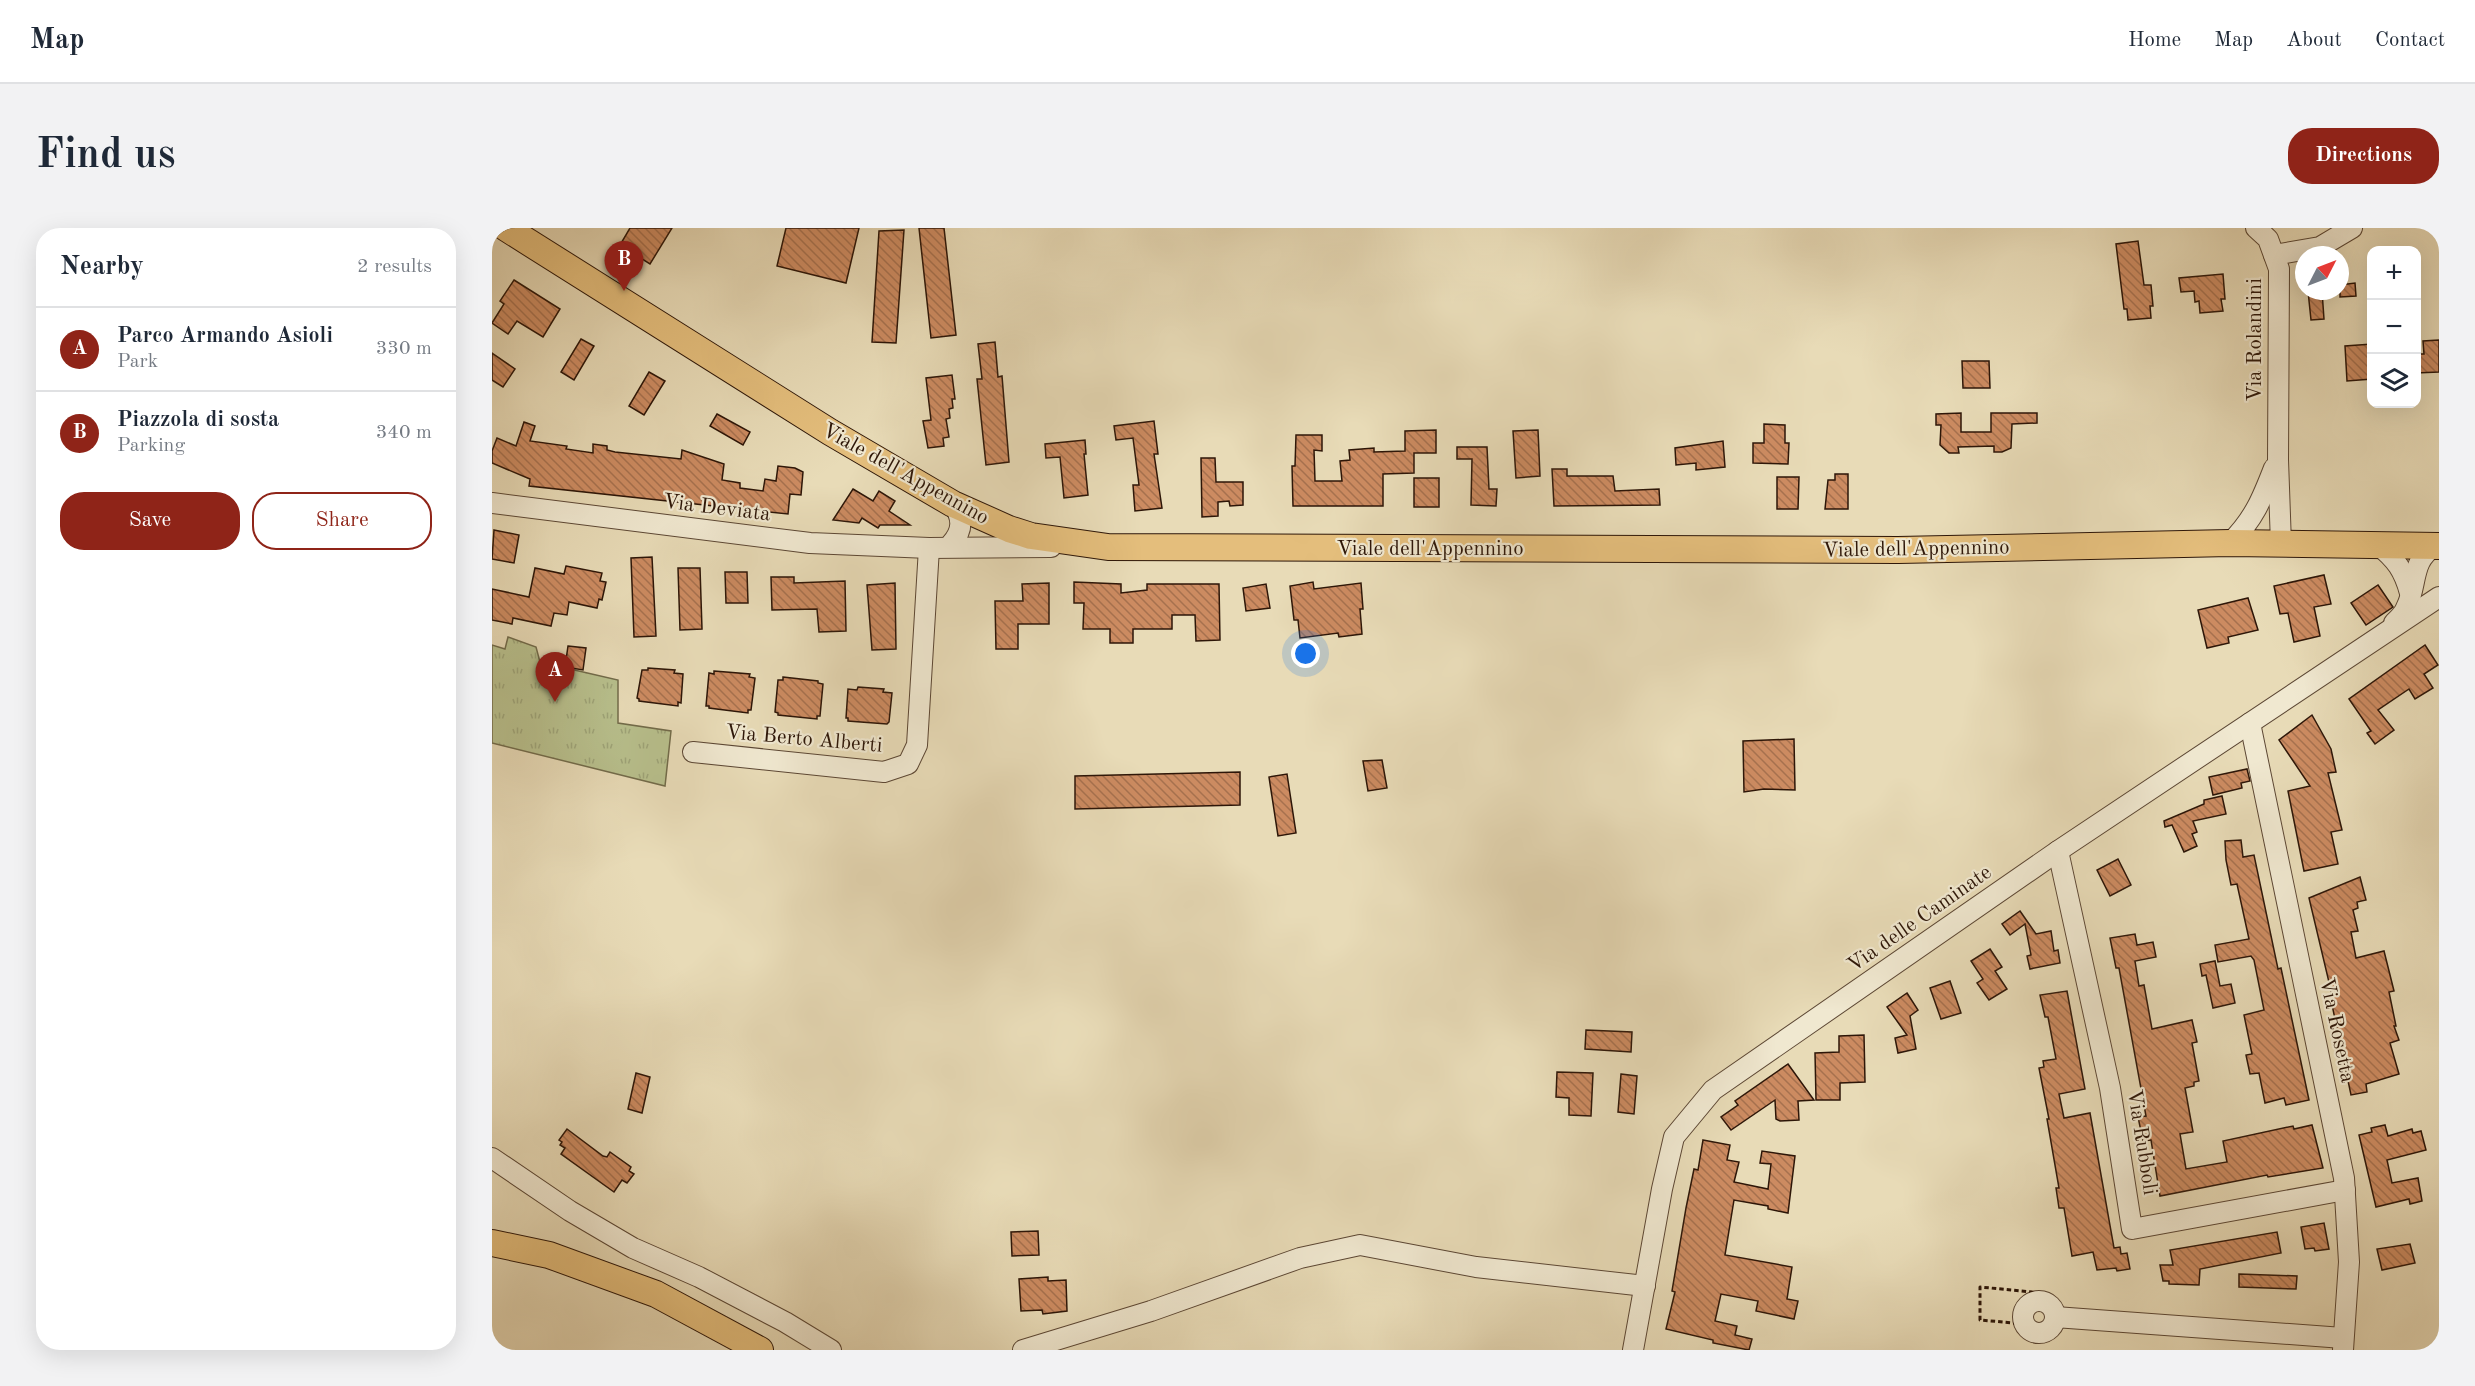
<!DOCTYPE html>
<meta charset="utf-8">
<style>
body{margin:0;font-family:"Old Standard TT",serif;background:#f2f2f3;color:#1f2937}
.controls{position:absolute;right:18px;top:18px;display:grid;overflow:hidden;border-radius:12px;box-shadow:0 6px 24px #0002}
.controls button{width:54px;height:54px;display:grid;place-items:center;padding:0;border:0;border-bottom:2px solid #e0e1e3;background:#fff;color:#1f2937;font:30px sans-serif}
.compass{position:absolute;left:1803px;top:18px;width:54px;height:54px;border-radius:50%;background:#fff;box-shadow:0 6px 24px #0002;rotate:48deg}
.you{position:absolute;left:814px;top:426px;width:21px;height:21px;margin:-15px;border:4px solid #fff;border-radius:50%;background:#1a73e8;box-shadow:0 0 0 9px #1a73e833}
.badge{display:grid;place-items:center;width:39px;height:39px;border-radius:50%;background:#8f2418;color:#fff;font-size:20px;font-weight:700}
.pin{position:absolute;translate:-50% -50px;filter:drop-shadow(0 2px 3px #0008)}
.pin::after{content:'';position:absolute;top:32px;width:21px;height:18px;background:inherit;clip-path:polygon(0 0,100% 0,50% 100%)}
.list{margin:0;padding:0;list-style:none}
h2{display:flex;justify-content:space-between;align-items:center;height:78px;margin:0;padding:0 24px;font-size:26px}
h2 small{font-size:20px;font-weight:400;color:#747a83}
.list li{display:grid;grid-template-columns:39px 1fr auto;gap:18px;align-items:center;box-sizing:border-box;height:84px;padding:0 24px;border-top:2px solid #e0e1e3}
.list b{display:block;font-size:22px;white-space:nowrap}
.list p{margin:0;font-size:20px;white-space:nowrap;color:#747a83}
.list em{font-size:20px;font-style:normal;color:#747a83}
.actions{display:flex;gap:12px;padding:18px 24px}
.actions a{flex:1;padding:14px 0;border:2px solid #8f2418;border-radius:24px;text-align:center;font-size:21px;color:#8f2418}
.actions .main{background:#8f2418;color:#fff}
.icon{flex:none;width:33px;height:33px;fill:none;stroke:currentColor;stroke-width:2;stroke-linecap:round;stroke-linejoin:round}
.map{position:relative;flex:none;width:1947px;height:1122px;overflow:hidden;border-radius:24px}
header{display:flex;align-items:center;gap:36px;box-sizing:border-box;height:84px;padding:0 30px;background:#fff;border-bottom:2px solid #e0e1e3}
header strong{font-size:28px}
nav{display:flex;gap:33px;margin-inline-start:auto;font-size:21px}
.intro{display:flex;align-items:center;justify-content:space-between;box-sizing:border-box;height:144px;padding:0 36px}
h1{margin:0;font-size:42px}
.button{padding:15px 27px;border-radius:24px;background:#8f2418;color:#fff;font-size:21px;font-weight:700}
main{display:flex;gap:36px;padding:0 36px}
aside{flex:1;background:#fff;border-radius:24px;box-shadow:0 6px 24px #0002}
.map>svg:first-child{display:block}
.park{fill:url(#park-tufts);stroke:#726b4a;stroke-width:1.5}
.building{fill:url(#building-back-hatch);stroke:#2d1608;stroke-width:1.5}
.lines{fill:none;stroke-linecap:round;stroke-linejoin:round}
.minor-casing{stroke:#5c4734;stroke-width:22}
.major-casing{stroke:#2d1608;stroke-width:28}
.path{stroke:#2d1608;stroke-width:3;stroke-dasharray:4.5 3;stroke-linecap:butt}
.minor{stroke:#f0e8d0;stroke-width:20}
.major{stroke:#e4be7c;stroke-width:26}
.labels{text-anchor:middle;stroke-width:4.5;stroke-linejoin:round;paint-order:stroke}
.street-label{font-size:21px;fill:#2d1608;stroke:#f0e8d0}
</style>
<header>
<strong>Map</strong>
<nav><a>Home</a><a>Map</a><a>About</a><a>Contact</a></nav>
</header>
<div class="intro"><h1>Find us</h1><a class="button">Directions</a></div>
<main>
<aside>
<h2>Nearby<small>2 results</small></h2>
<ul class="list">
<li><span class="badge">A</span><div><b>Parco Armando Asioli</b><p>Park</p></div><em>330 m</em></li>
<li><span class="badge">B</span><div><b>Piazzola di sosta</b><p>Parking</p></div><em>340 m</em></li>
</ul>
<div class="actions"><a class="main">Save</a><a>Share</a></div>
</aside>
<div class="map">
<svg width="1947" height="1122" viewBox="0 0 1947 1122">
<defs>
<pattern id="park-tufts" width="24" height="20" patternUnits="userSpaceOnUse" patternTransform="scale(1.5)"><rect width="24" height="20" fill="#b8c08d"/><path d="M3 7l-1-3M5 7V3M7 7l1-3M15 17l-1-3M17 17v-4M19 17l1-3" fill="none" stroke="#9ea478"/></pattern>
<pattern id="building-back-hatch" width="6" height="6" patternUnits="userSpaceOnUse" patternTransform="scale(1.5)"><rect width="6" height="6" fill="#cc8b61"/><path d="M-1 5l2 2M0 0l6 6M5-1l2 2" fill="none" stroke="#a6714e"/></pattern>
</defs>
<rect width="100%" height="100%" fill="#e8dbb7"/>
<filter id="stains"><feTurbulence type="fractalNoise" baseFrequency=".00333" numOctaves="4"/><feColorMatrix values="0 0 0 0 .2 0 0 0 0 .09 0 0 0 0 .02 0 0 0 .5 -.17"/></filter>
<radialGradient id="worn" r=".72"><stop offset=".6" stop-color="#630" stop-opacity="0"/><stop offset="1" stop-color="#630" stop-opacity=".3"/></radialGradient>
<path class="park" d="M16 409 44 419 48 434 126 452V495L179 503 173 558 0 515V417L13 421Z"/>
<g class="building">
<path d="M138 0H180L158 36 128 17Z"/>
<path d="M294 0H367L354 55 285 38Z"/>
<path d="M427 0H452L464 107 439 110Z"/>
<path d="M412 2 404 115 380 114 387 3Z"/>
<path d="M1646 13 1652 57H1659L1661 78H1658L1659 90 1636 92 1635 81H1632L1624 16Z"/>
<path d="M1731 46 1733 71H1729L1731 83 1708 85 1707 73 1703 74 1702 63 1689 64 1687 50Z"/>
<path d="M22 52 68 81 51 109 25 93 16 106 0 95 12 76 8 73Z"/>
<path d="M1863 55 1864 68 1848 69V57Z"/>
<path d="M1816 63H1830L1832 91 1819 92Z"/>
<path d="M89 111 102 118 82 152 69 144Z"/>
<path d="M1947 112V144L1924 145V126H1932L1931 113Z"/>
<path d="M503 114 506 149 510 148 517 234 494 237 485 151H490L486 116Z"/>
<path d="M1880 116V151L1855 153 1853 118Z"/>
<path d="M0 125 23 141 11 159 0 152Z"/>
<path d="M1470 133H1497L1498 160H1471Z"/>
<path d="M157 144 173 153 152 187 137 178Z"/>
<path d="M460 147 463 171H460L461 180 457 181 458 190 454 191 457 209 451 210 452 218 436 220 431 193 439 192 434 150Z"/>
<path d="M1469 185V204H1499V185H1545V195L1520 196 1519 220 1510 224H1502V218L1466 219 1467 225H1457L1448 217 1449 197H1444V186Z"/>
<path d="M225 186 258 204 251 217 218 198Z"/>
<path d="M662 193 666 226H662L670 280 643 283 641 257H647L641 210 624 212 622 198Z"/>
<path d="M32 194 43 198 38 213 75 218 74 221 101 225V216L115 218V222L123 224 189 231 190 222 232 236 230 252 248 255V260L271 263 273 251 284 253 286 238 303 240 311 244 309 267 298 266 296 286 37 258 38 251 0 235V223L5 210 24 218Z"/>
<path d="M1272 196 1293 197V215H1297L1296 236 1261 235V215H1272Z"/>
<path d="M944 202V225H922V245L891 246V278H801L800 238H803L804 207H830V223L822 222 823 253H850L848 233 858 232 857 222 882 220V224L913 223V203Z"/>
<path d="M1046 202 1048 248 1024 250 1021 203Z"/>
<path d="M593 212 594 226H592L596 267 572 270 568 229 554 230 553 216Z"/>
<path d="M1231 213 1233 239 1204 242V235L1184 237 1183 220Z"/>
<path d="M965 219H995L997 261H1005L1004 278 979 277 980 231H965Z"/>
<path d="M709 230H723L724 254H751V277L738 278 737 273 726 274V288L710 289Z"/>
<path d="M1060 241H1075V248H1121L1123 263 1167 261 1168 277 1062 278Z"/>
<path d="M1343 246H1356V281H1333L1336 252H1343Z"/>
<path d="M1285 249H1307L1306 281H1285Z"/>
<rect x="922" y="250" width="25" height="29"/>
<path d="M361 261 381 273 387 263 403 273 397 283 418 297H388L386 300 370 290 367 295 341 292Z"/>
<path d="M2 302 27 307 22 335 0 331Z"/>
<path d="M160 329 164 408 142 409 139 330Z"/>
<path d="M74 338 110 345 108 353 114 354 110 372 107 371 105 380 77 374 75 387 62 385 59 398 21 390 20 396 0 392V361L37 369 43 340 72 346Z"/>
<path d="M186 340H208L210 401 188 402Z"/>
<path d="M233 344H255L256 375H234Z"/>
<path d="M1832 347 1839 376 1822 379 1828 408 1802 414 1796 385 1788 386 1782 358Z"/>
<path d="M279 349H302V355L353 353 354 403 327 404 325 381 280 382Z"/>
<path d="M582 354 629 356V365L655 362V356H727L728 412 704 413 703 387H680V401H641V415H618V401H591L592 375H582Z"/>
<path d="M821 354 822 361 869 355 871 381H868L870 406 847 409 846 405 808 410 806 392H802L798 358Z"/>
<path d="M403 355 404 421 380 422 375 357Z"/>
<path d="M557 355V396H526V421H504L503 373H531L530 356Z"/>
<path d="M774 356 778 380 754 383 751 360Z"/>
<path d="M1886 357 1901 379 1874 397 1859 375Z"/>
<path d="M1756 370 1766 402 1736 409 1737 415 1715 420 1706 382Z"/>
<path d="M1933 417 1946 437 1932 446 1941 460 1923 471 1917 461 1886 482 1902 502 1883 516 1875 505 1879 503 1857 471Z"/>
<path d="M76 418 94 420 91 442 73 439Z"/>
<path d="M156 440 183 442 182 445 191 446 189 475 186 474V478L147 473V471L145 470 150 442H156Z"/>
<path d="M222 443 258 446 257 449 263 450 259 482H256V485L217 480V478H214L217 445 222 446Z"/>
<path d="M291 449 326 453V455L331 456 328 488H325V491L286 487V485L283 484 286 452H291Z"/>
<path d="M366 459 392 461 391 464 400 465 397 494 395 496 356 493V490H354L356 461 365 462Z"/>
<path d="M1820 487 1839 521 1844 544 1836 545 1850 602 1839 604 1846 636 1812 643 1796 563 1818 558 1787 512Z"/>
<path d="M1302 511 1303 562 1272 561 1252 564 1251 513Z"/>
<path d="M890 532 895 560 876 563 871 533Z"/>
<path d="M1755 541 1758 553 1749 555 1750 560 1721 567 1717 549Z"/>
<path d="M748 544V577L583 581V548Z"/>
<path d="M795 546 804 605 786 608 777 549Z"/>
<path d="M1730 568 1734 586 1701 593 1705 604 1700 606 1705 618 1692 624 1680 597 1673 599 1672 593 1712 576V572Z"/>
<path d="M1749 612 1751 629 1762 627 1786 741 1789 740 1817 872 1794 877 1792 870 1773 875 1767 845 1758 846 1754 827 1760 826 1752 787 1772 782 1762 732 1759 728 1726 734 1723 717 1757 711 1745 656 1739 657 1734 632 1733 613Z"/>
<path d="M1626 631 1639 657 1618 668 1605 642Z"/>
<path d="M1868 649 1874 672 1865 674 1866 680 1861 682 1866 703 1859 704 1864 730 1892 723 1902 763 1897 764 1904 798H1902L1907 812 1898 815 1907 846 1874 856 1875 864 1859 867 1839 772 1841 771 1817 670Z"/>
<path d="M1528 683 1544 706 1559 703 1562 723 1566 722 1568 735 1538 741 1535 728 1539 727 1533 696 1518 707 1510 696Z"/>
<path d="M1643 706 1645 717 1661 714 1664 729 1643 733 1647 758 1652 757 1660 801 1700 792 1705 814 1700 815 1707 853 1702 854V858L1693 860 1701 904 1688 906 1694 941 1735 934 1731 913 1801 898 1802 901 1820 897 1831 940 1776 949 1775 947 1668 968 1659 912 1651 913 1646 889 1654 888 1627 740H1624L1618 710Z"/>
<path d="M1498 721 1510 739 1503 743 1515 761 1497 772 1485 755 1491 751 1479 733Z"/>
<path d="M1723 733 1728 758 1739 756 1743 775 1721 780 1714 747 1710 748 1708 736Z"/>
<path d="M1458 753 1469 785 1449 791 1438 760Z"/>
<path d="M1575 763 1593 861 1567 866 1572 890 1598 885 1622 1020 1628 1019 1629 1026 1635 1025 1638 1041 1625 1043 1624 1040 1605 1042 1601 1024 1580 1028 1572 980H1567L1564 960H1567L1555 891H1557L1547 840 1552 839 1551 833 1564 831 1556 789H1553L1548 767Z"/>
<path d="M1415 765 1426 782 1418 788 1424 821 1406 825 1403 810 1415 807 1395 779Z"/>
<path d="M1094 802 1140 804 1139 824 1093 821Z"/>
<path d="M1372 807 1373 854 1348 855V872H1324L1323 825 1347 824V808Z"/>
<path d="M1296 836 1322 872 1306 873 1307 892 1288 893 1284 891 1283 872 1239 902 1229 889 1246 877 1243 873Z"/>
<path d="M1065 844 1101 845 1099 888 1077 887V870L1064 869Z"/>
<path d="M144 845 158 849 150 885 136 881Z"/>
<path d="M1129 846 1145 848 1142 886 1126 884Z"/>
<path d="M1893 897 1896 908 1920 901 1921 905 1929 903 1934 922 1895 932 1900 955 1926 950 1930 973 1918 976 1917 971 1884 979 1867 907 1880 904 1879 900Z"/>
<path d="M75 901 111 928 115 929 118 924 139 939 137 943 142 946 135 955 130 952 122 964 69 926 73 920 68 917 70 914 67 912Z"/>
<path d="M1211 912 1238 917 1235 932 1247 934 1242 954 1276 961 1279 936 1268 935 1270 923 1303 928 1296 985 1276 981V978L1242 972 1233 1027 1300 1039 1295 1071 1306 1073 1302 1091 1264 1083 1266 1073 1229 1066 1223 1093 1245 1098 1243 1107 1260 1111 1257 1122 1221 1115V1112L1174 1101 1183 1064 1180 1063 1194 980 1202 941 1206 942Z"/>
<path d="M1832 995 1837 1021 1823 1023 1822 1020 1813 1021 1809 999Z"/>
<path d="M546 1003 547 1027 520 1028 519 1004Z"/>
<path d="M1785 1004 1789 1025 1708 1041 1707 1057 1677 1056V1053H1671L1668 1037H1681L1678 1022Z"/>
<path d="M1918 1016 1923 1035 1890 1042 1885 1021Z"/>
<path d="M1747 1046 1805 1048 1804 1061 1747 1059Z"/>
<path d="M556 1049V1053L574 1052 575 1083 551 1086 550 1082 529 1083 527 1051Z"/>
</g>
<g class="lines">
<defs>
<g id="minor">
<path d="M1764 0 1776 11 1787 41 1786 232 1789 316"/>
<path d="M1782 27 1828 19 1860 0"/>
<path d="M0 275 318 315 437 320 559 319"/>
<path d="M1738 315C1762 291 1770 271 1782 240"/>
<path d="M459 316C471 303 471 290 461 276"/>
<path d="M1886 317C1904 331 1912 343 1918 365"/>
<path d="M1902 395C1906 391 1912 386 1914 380 1926 357 1918 333 1943 318L1947 321"/>
<path d="M1758 495 1852 950 1857 1034 1851 1122"/>
<path d="M201 524 392 544 416 536 425 517 437 320"/>
<path d="M1566 623 1618 860 1640 1001 1853 962"/>
<path d="M0 930 78 983 141 1020 207 1049 293 1094 339 1122"/>
<circle cx="1547" cy="1089" r="16"/>
<path d="M1563 1089 1851 1110"/>
<path d="M531 1122 659 1083 808 1030 868 1017 984 1039 1153 1058"/>
<path d="M1141 1122 1170 961 1182 909 1221 862 1566 623 1947 369"/>
</g>
<g id="major">
<path d="M14 0 338 204 461 276 517 301 539 308 616 319 1406 322 1738 315 1947 318"/>
<path d="M0 1015 57 1027 164 1066 268 1122"/>
</g>
</defs>
<use href="#minor" class="minor-casing"/>
<use href="#major" class="major-casing"/>
<path class="path" d="M1533 1096 1488 1092V1059L1540 1064 1549 1073"/>
<use href="#minor" class="minor"/>
<use href="#major" class="major"/>
</g>
<g class="labels">
<g class="street-label">
<text transform="translate(1762 112) rotate(-90)" y="7">Via Rolandini</text>
<text transform="translate(414 245) rotate(29)" y="7">Viale dell'Appennino</text>
<text transform="translate(225 279) rotate(7)" y="7">Via Deviata</text>
<text x="938" y="327">Viale dell'Appennino</text>
<text transform="translate(1424 320) rotate(-1)" y="7">Viale dell'Appennino</text>
<text transform="translate(312 510) rotate(5)" y="7">Via Berto Alberti</text>
<text transform="translate(1427 690) rotate(-35)" y="7">Via delle Caminate</text>
<text transform="translate(1846 802) rotate(78)" y="7">Via Rosetta</text>
<text transform="translate(1651 914) rotate(81)" y="7">Via Rubboli</text>
</g>
</g>
<rect width="100%" height="100%" filter="url(#stains)"/>
<rect width="100%" height="100%" fill="url(#worn)"/>
</svg>
<div class="controls">
<button>+</button>
<button>−</button>
<button><svg class="icon" aria-label="layers" viewBox="0 0 24 24"><path d="M12 4l9 5-9 5-9-5zM3 14l9 5 9-5"/></svg></button>
</div>
<svg class="compass" viewBox="-18 -18 36 36"><path d="M0-13l5 13h-10z" fill="#e53935"/><path d="M0 13l5-13h-10z" fill="#747a83"/></svg>
<div class="you"></div>
<div class="pin badge" style="left:63px;top:474px">A</div>
<div class="pin badge" style="left:132px;top:63px">B</div>
</div>
</main>
